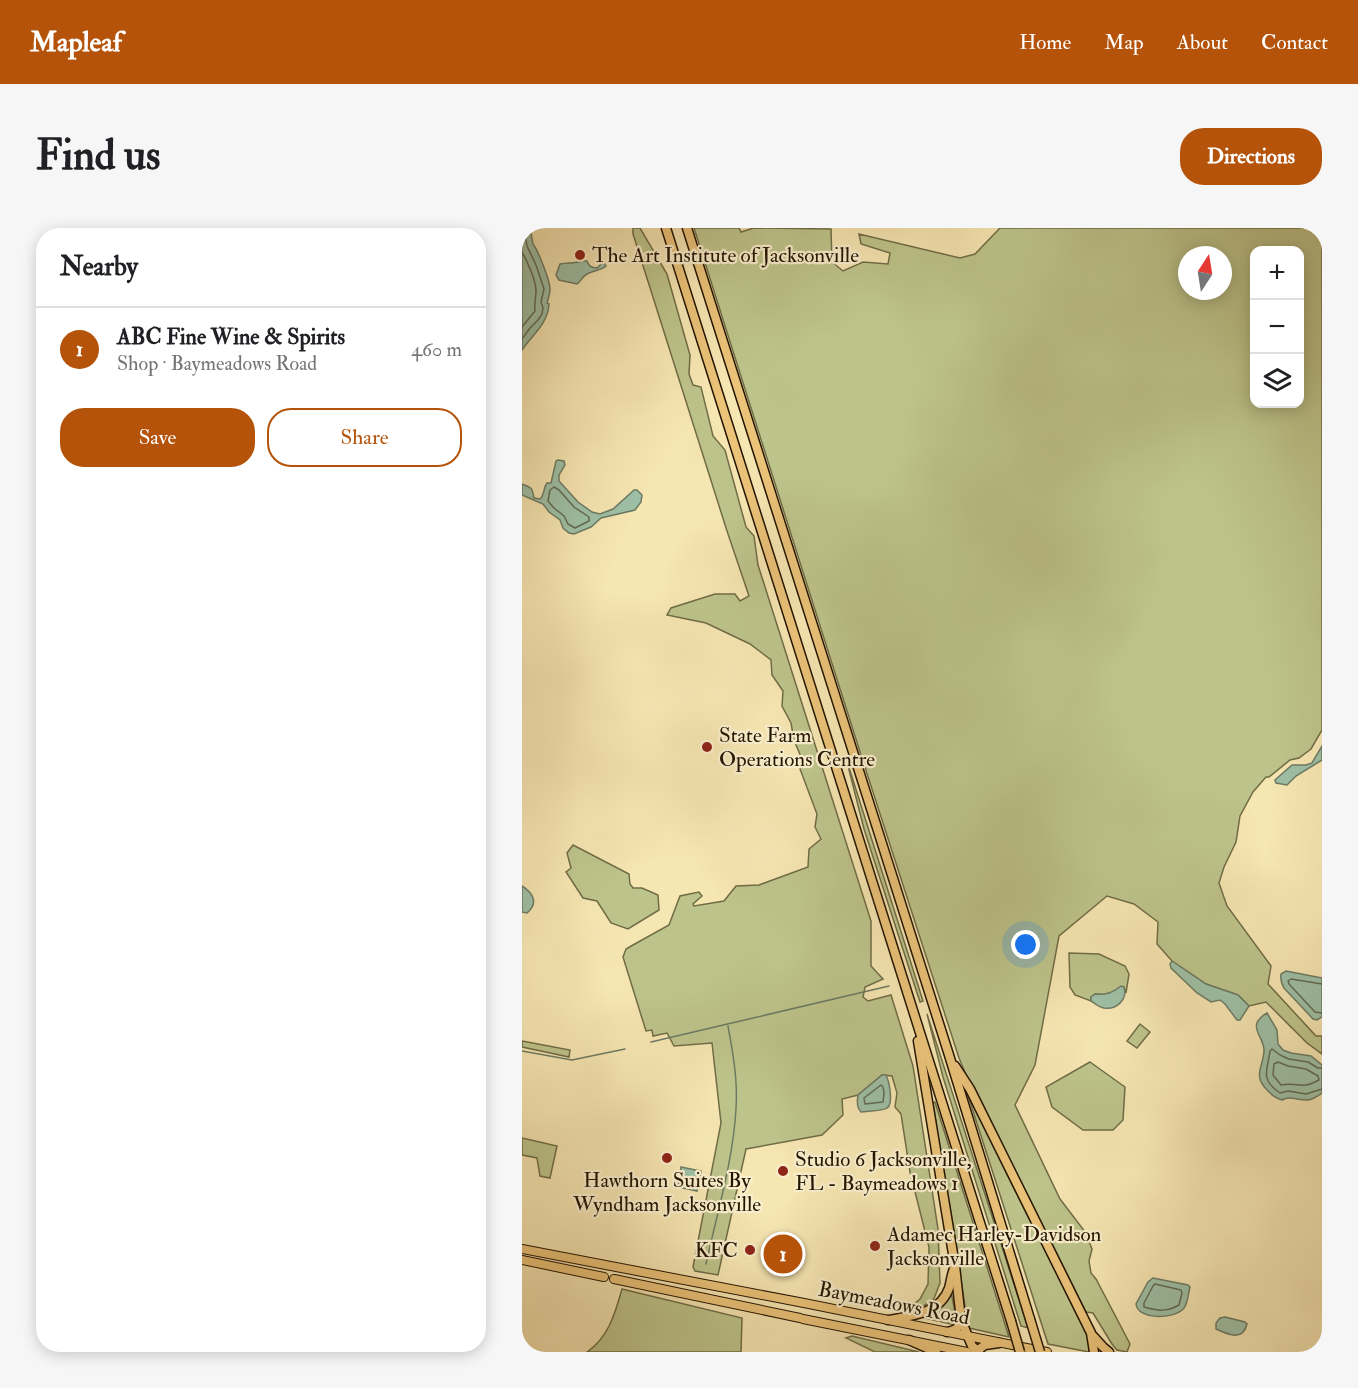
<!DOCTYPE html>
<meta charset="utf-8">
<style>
body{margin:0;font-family:"IM FELL Double Pica",serif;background:#f6f6f6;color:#202124}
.controls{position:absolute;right:18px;top:18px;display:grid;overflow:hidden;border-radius:12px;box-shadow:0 3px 15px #0003}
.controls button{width:54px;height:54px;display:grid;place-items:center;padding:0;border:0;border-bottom:2px solid #e0e0e0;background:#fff;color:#202124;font:30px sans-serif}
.compass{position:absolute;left:656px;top:18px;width:54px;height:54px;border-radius:50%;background:#fff;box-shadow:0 3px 15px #0003;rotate:12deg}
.you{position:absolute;left:504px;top:717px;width:21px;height:21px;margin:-15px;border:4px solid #fff;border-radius:50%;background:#1a73e8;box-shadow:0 0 0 9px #1a73e833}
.badge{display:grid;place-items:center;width:39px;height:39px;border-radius:50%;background:#b45309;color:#fff;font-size:20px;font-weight:700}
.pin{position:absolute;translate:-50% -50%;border:3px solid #fff;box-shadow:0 2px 6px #0006}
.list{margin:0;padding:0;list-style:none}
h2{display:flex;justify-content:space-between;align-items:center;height:78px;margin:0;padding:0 24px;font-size:26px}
h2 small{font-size:20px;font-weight:400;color:#757577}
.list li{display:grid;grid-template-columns:39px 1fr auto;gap:18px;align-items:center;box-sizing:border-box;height:84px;padding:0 24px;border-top:2px solid #e0e0e0}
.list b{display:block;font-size:22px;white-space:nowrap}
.list p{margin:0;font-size:20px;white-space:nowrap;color:#757577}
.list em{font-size:20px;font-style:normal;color:#757577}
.actions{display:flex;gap:12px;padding:18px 24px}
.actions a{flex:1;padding:14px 0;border:2px solid #b45309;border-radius:24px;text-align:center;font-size:21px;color:#b45309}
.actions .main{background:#b45309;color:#fff}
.icon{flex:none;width:33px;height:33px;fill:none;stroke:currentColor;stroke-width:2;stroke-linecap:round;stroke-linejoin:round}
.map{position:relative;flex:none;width:800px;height:1124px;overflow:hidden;border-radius:24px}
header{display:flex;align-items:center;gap:36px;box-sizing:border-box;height:84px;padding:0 30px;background:#b45309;color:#fff}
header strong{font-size:28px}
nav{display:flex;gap:33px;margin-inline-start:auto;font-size:21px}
.intro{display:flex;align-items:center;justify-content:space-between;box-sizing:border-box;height:144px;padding:0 36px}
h1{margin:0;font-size:42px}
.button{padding:15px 27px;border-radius:24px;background:#b45309;color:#fff;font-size:21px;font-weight:700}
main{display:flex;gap:36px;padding:0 36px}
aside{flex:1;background:#fff;border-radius:24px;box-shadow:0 3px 15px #0003}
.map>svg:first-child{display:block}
.green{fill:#bdc48b;stroke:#706c46;stroke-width:1.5;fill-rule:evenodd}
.water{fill:#9ec0a6;stroke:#6d7b64;stroke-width:1.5}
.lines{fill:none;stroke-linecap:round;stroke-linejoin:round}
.shore{stroke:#606a53;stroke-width:1.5}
.stream{stroke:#6d7b64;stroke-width:1.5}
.primary-casing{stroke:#231400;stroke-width:10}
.highway-casing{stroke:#231400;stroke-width:11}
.primary{stroke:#ebc379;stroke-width:8}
.highway{stroke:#ebc379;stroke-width:8}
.highway-bridge-casing{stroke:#231400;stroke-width:11;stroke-linecap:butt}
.highway-bridge{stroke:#ebc379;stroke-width:8}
.poi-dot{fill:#8f2418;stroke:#f9efcd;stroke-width:2}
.labels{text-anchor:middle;stroke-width:4.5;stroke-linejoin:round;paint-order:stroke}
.poi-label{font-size:21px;fill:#231400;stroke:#f9efcd;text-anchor:start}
.street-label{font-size:21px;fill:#231400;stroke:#f9efcd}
</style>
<header>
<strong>Mapleaf</strong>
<nav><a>Home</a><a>Map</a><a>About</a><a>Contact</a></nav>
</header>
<div class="intro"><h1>Find us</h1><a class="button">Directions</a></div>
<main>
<aside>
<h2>Nearby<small></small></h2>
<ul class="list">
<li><span class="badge">1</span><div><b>ABC Fine Wine &amp; Spirits</b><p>Shop · Baymeadows Road</p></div><em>460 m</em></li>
</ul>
<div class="actions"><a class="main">Save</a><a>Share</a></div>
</aside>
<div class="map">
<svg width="800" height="1124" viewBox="0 0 800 1124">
<rect width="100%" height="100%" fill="#f6e6b2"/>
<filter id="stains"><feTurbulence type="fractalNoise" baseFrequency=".00333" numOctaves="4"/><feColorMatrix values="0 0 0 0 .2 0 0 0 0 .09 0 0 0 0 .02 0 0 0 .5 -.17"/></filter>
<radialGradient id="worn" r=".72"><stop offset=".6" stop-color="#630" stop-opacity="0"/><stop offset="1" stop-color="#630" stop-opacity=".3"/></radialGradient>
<g class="green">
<path d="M111 0H118L145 46 168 127 167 146 171 157 179 159 191 208 203 222 224 299 232 308 236 337 349 693V738L361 751 343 759 341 769 346 773 369 767 391 838 416 1001 418 1055 411 1073 401 1078 391 1077 398 1071 406 1056 407 1019 388 944 379 886 373 879 375 865 370 848 360 847 336 867 320 871 321 887 300 907 224 921 196 1047 173 1043 171 1039 199 895 190 815 152 818 145 805 131 808 130 802 124 803 101 729 104 721 111 717 147 697 158 668 177 664 180 668 171 676 172 678 202 673 214 658 237 657 286 639 287 621 299 611 293 599 295 586 278 541 282 536 272 512 269 495 260 478 261 463 250 447 249 432 228 416 184 395 145 387 149 380 193 366H213L218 373 227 368 205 303 111 6Z"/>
<path d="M172 0H217L219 4 232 0 309 1 310 34 321 43 341 34 366 36 368 25 339 16 337 6 438 30 453 26 478 0H800V502L789 521 777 530 768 532 747 549H744L731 564 718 588 714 614 702 639 697 655 705 678 749 738 746 756 794 808H800V826L785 815 744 774 727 778 716 767 684 756 650 733 635 716 636 694 612 676 585 668 537 708 513 837 493 877 538 971 564 1005 570 1021 567 1033 569 1045 574 1051 608 1116 605 1124 595 1122 590 1116 571 1085 564 1084 502 960 448 856 437 830 339 527ZM732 22H778V176H732ZM665 27H701V63H665Z"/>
<path d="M324 530 401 773 398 774 342 601Z"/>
<path d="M51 617 107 646 108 656 111 660H120L136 667 137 682 106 701 89 695 75 673 61 670 44 644 49 640 45 625Z"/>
<path d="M547 725 577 726 603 738 607 746 604 765 602 759 584 767 573 766 569 769V773L553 767 548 759Z"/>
<path d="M405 786 506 1100 499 1098 421 849Z"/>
<path d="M618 796 628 804 615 820 605 813Z"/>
<path d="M0 813 48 822 47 829 0 819Z"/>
<path d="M568 834 603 859 601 892 591 902H561L530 879 524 859Z"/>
<path d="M442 855 563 1101 567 1112V1124L526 1116Z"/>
<path d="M413 874 487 1109 447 1100 446 1098 428 979 417 924 418 922 411 875Z"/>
<path d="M0 910 35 918 28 950 18 948 15 930 0 927Z"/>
<path d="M100 1061 220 1090 219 1124H65C87 1109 93 1085 100 1061Z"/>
<path d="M429 1064 435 1094 433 1097 403 1090 402 1088Z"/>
<path d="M330 1108 397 1124H353L324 1110Z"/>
</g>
<g class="water">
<path d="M0 0H8L11 16C16 22 28 53 28 61 28 66 26 71 25 75L27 76C26 96 10 107 0 122Z"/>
<path d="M60 33H65C67 38 69 40 75 40L80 35 83 36 84 38C78 43 72 42 65 46 60 49 59 53 55 56L37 52 34 47 38 36C45 34 52 36 60 33Z"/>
<path d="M36 232 42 233 43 237 37 247V253L56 274 70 284 78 286 91 281 112 262H115L120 267 119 274 113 282 79 290 69 299 52 306 47 305 41 300 38 292 27 284 21 276 0 267V256C10 260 10 259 12 270L18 271C23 266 21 260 25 255H29L34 233Z"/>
<path d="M800 518V532L774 548 765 557 754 555 753 552 770 537H784L790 535Z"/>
<path d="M0 658C11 665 17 675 5 685L0 684Z"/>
<path d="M650 733 684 756 716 767 727 778 718 792H715L703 776 698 772 689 774 675 765 649 740 648 736Z"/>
<path d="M764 743 800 750V789L795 792 791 791 762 760C759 755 758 752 759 746Z"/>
<path d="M599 758 602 759C606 772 594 782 582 780 577 779 574 776 569 773V769L573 766C584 767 590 765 599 758Z"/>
<path d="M745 785 755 802 756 816 761 822 769 825 789 828 800 837V865C796 868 791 871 786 872 776 873 769 867 760 872 753 870 750 867 745 862 730 847 742 838 742 822 742 808 723 798 745 785Z"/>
<path d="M360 847H364C367 853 372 876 365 880 361 883 345 883 339 884 335 880 335 872 336 867Z"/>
<path d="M159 939 179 943 175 963 156 959Z"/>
<path d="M631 1050 666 1057 668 1059C666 1066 666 1078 660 1082 650 1091 616 1092 614 1076L626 1054Z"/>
<path d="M703 1089 723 1094 725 1096C721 1114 705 1106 694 1101V1095L698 1090Z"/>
</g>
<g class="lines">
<g class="shore">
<path d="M0 24C5 33 14 52 14 63 14 70 12 75 13 83L0 99"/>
<path d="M0 111 8 100 16 92 20 86 21 80 19 74 22 61 14 37 5 18 2 0"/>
<path d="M32 259 37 262 52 279 67 289V293L53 300 46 296 42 288 32 280 26 273 28 262Z"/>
<path d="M800 756 769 751 766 753 767 756 793 784 800 785"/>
<path d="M756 834 766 838 784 841 796 848 797 852C779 862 777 854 759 857L751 847 752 836Z"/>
<path d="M800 840H796L786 834 767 831 758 827 750 821 748 823C745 844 738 851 758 865L766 863 784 866 800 861"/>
<path d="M359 857 361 859 362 865 361 874 343 876 342 870Z"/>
<path d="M633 1056 659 1062 660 1065 657 1077C645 1084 636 1083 622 1079V1075L631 1058Z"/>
</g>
<g class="stream">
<path d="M129 814 367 758"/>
<path d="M0 823 50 832 103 821"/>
<path d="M184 1036C195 985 211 933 214 881 216 853 211 825 206 798"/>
</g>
<defs>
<g id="primary">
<path d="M0 1021 282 1075 525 1124"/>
<path d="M0 1032 82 1049"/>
<path d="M92 1051 278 1090"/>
<path d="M281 1091 445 1124"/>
</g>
<g id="highway">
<path d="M144 0 489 1093"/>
<path d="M165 0 427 827 508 1091"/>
<path d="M396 813 433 1038 439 1092 450 1118 457 1124"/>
<path d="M433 838 448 861 569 1105 572 1124"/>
<path d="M366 1092C389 1088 418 1086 427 1060 429 1054 429 1047 432 1041"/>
<path d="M425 1104C433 1102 437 1101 439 1092"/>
<path d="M571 1108 581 1119 587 1124"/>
<path d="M387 1112 414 1124"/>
<path d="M453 1124 463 1117 477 1115"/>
</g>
</defs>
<use href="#primary" class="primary-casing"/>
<use href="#highway" class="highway-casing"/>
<use href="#primary" class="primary"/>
<use href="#highway" class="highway"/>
<defs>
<g id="highway-bridge">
<path d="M508 1091 518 1124"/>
<path d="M489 1093 498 1124"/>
</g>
</defs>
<use href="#highway-bridge" class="highway-bridge-casing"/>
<use href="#highway-bridge" class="highway-bridge"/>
</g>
<g class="poi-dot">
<circle cx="58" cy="27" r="6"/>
<circle cx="185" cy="519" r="6"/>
<circle cx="145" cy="930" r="6"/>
<circle cx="261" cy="943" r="6"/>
<circle cx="353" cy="1018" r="6"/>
<circle cx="228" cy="1022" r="6"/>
</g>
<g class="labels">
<g class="poi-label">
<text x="70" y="34">The Art Institute of Jacksonville</text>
<text x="197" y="514">State Farm<tspan x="197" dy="24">Operations Centre</tspan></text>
<text x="273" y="938">Studio 6 Jacksonville,<tspan x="273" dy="24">FL - Baymeadows 1</tspan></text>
<text x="145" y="959" text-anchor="middle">Hawthorn Suites By<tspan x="145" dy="24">Wyndham Jacksonville</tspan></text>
<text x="365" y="1013">Adamec Harley-Davidson<tspan x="365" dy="24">Jacksonville</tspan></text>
<text x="216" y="1029" text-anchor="end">KFC</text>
</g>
<g class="street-label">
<text transform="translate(372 1075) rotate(11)" y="7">Baymeadows Road</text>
</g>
</g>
<rect width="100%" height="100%" filter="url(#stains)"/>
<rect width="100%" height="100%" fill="url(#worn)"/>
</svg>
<div class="controls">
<button>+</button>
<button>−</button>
<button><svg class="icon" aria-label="layers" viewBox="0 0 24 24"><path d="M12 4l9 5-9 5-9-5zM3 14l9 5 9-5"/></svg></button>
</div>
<svg class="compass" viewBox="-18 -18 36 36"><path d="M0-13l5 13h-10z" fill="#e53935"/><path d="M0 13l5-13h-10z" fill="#757577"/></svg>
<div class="you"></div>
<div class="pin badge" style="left:261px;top:1026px">1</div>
</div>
</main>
